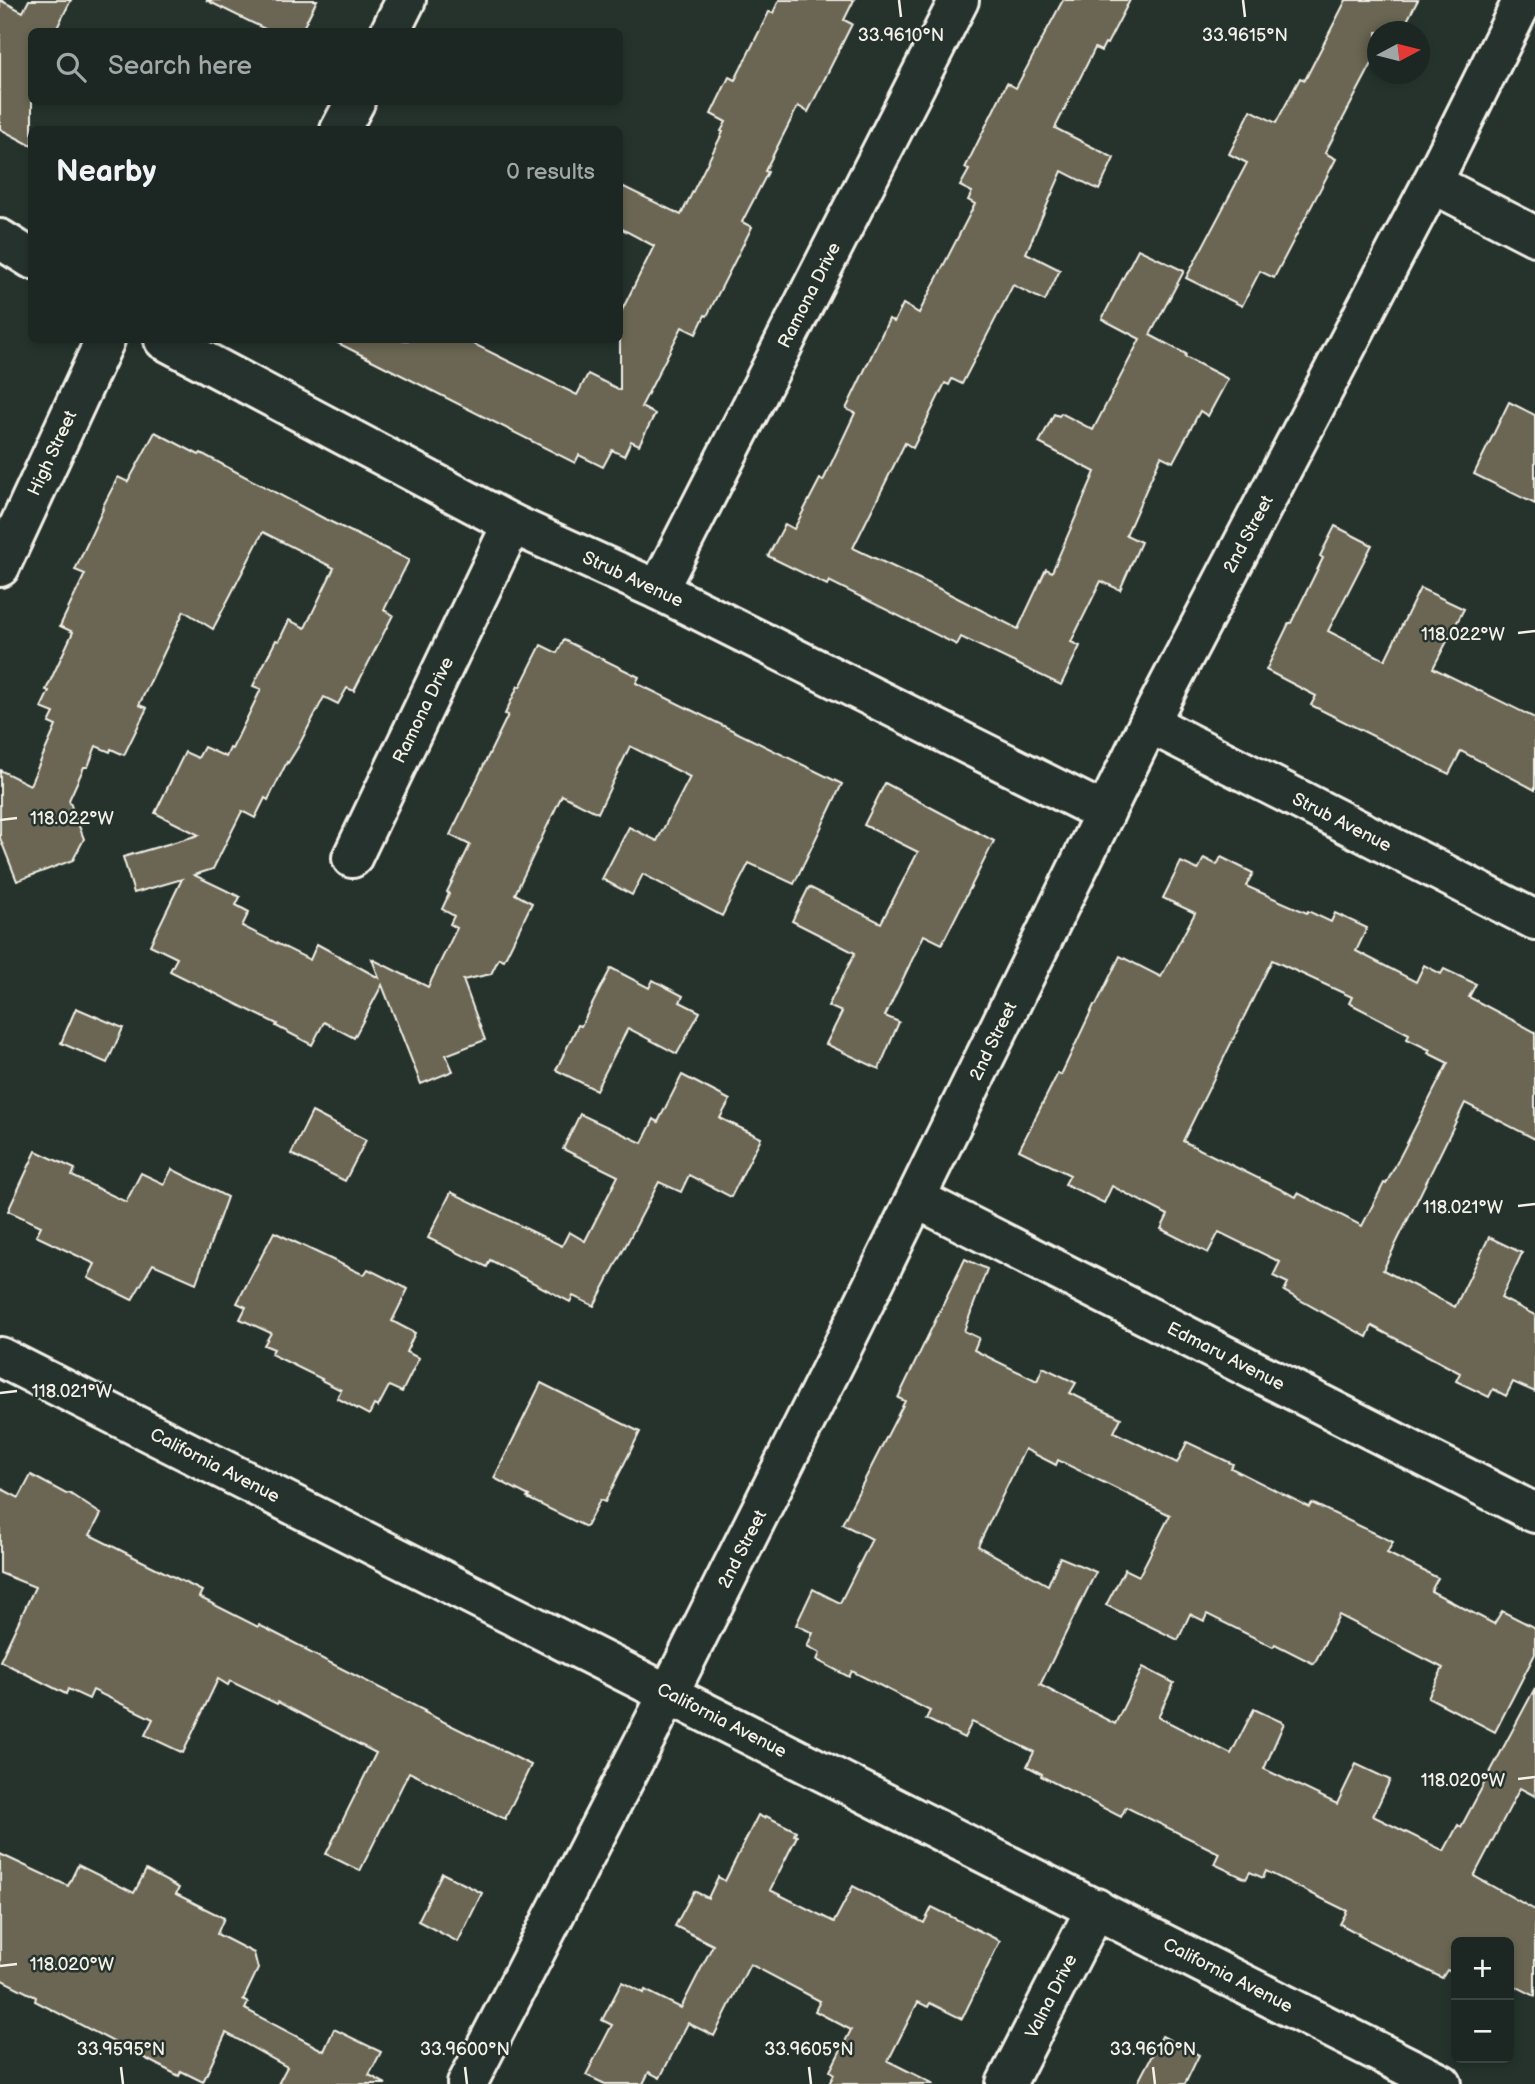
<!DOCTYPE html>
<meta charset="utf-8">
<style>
body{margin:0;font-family:"Balsamiq Sans",sans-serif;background:#252e2a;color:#f1f3f6}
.controls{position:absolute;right:21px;bottom:21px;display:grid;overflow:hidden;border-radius:10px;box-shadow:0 4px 10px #0003}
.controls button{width:63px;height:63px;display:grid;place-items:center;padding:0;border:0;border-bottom:2px solid #3a4340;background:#1c2622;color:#f1f3f6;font:35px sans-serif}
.compass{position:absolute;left:1367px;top:21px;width:63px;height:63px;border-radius:50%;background:#1c2622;box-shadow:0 4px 10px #0003;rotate:83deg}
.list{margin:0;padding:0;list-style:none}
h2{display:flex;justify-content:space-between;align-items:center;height:91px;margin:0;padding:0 28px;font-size:30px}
h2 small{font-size:23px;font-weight:400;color:#a0a5a5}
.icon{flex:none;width:38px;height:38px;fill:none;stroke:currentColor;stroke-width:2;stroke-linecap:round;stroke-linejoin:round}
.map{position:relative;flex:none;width:1535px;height:2084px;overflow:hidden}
.search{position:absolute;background:#1c2622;box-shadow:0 4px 10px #0003;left:28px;top:28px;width:595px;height:77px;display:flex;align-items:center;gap:18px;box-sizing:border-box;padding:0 24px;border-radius:10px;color:#a0a5a5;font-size:26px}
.panel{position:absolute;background:#1c2622;box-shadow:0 4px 10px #0003;left:28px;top:126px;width:595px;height:217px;border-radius:10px}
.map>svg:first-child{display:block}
.building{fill:#6a6653;stroke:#f4f1e8;stroke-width:2;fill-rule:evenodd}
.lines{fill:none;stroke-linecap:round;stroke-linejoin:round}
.minor-casing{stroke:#f4f1e8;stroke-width:44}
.minor{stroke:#26332d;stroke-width:38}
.ticks{fill:none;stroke:#f4f1e8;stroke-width:2.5}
.labels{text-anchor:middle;stroke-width:5;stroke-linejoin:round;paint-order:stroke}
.street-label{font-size:18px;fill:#f4f1e8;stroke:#26332d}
.ticks-label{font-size:18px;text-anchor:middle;fill:#f4f1e8;stroke:#26332d;stroke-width:5;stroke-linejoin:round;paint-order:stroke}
</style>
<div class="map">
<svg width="1535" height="2084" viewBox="0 0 1535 2084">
<rect width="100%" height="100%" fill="#26332d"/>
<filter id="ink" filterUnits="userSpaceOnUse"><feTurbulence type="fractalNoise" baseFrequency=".0143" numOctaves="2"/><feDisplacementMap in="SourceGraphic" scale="14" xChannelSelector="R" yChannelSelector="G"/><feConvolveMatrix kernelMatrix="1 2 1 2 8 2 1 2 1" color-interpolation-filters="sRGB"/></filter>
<g filter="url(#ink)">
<g class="building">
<path d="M0 0 23 12 29 0H71L55 32H32V146L0 129Z"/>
<path d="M206 0H317L301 32H271Z"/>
<path d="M779 0H854L844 20 852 24 808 112 798 106 765 171 768 172 742 222 752 227 707 316 705 315 696 334 682 327 641 407 655 414 639 445 631 441 624 456 612 450 603 467 579 455 575 463 332 340H466L577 395 588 374 620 390V314L654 246 620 228V185L681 215 723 132 721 131 726 122 711 114 729 77 735 80 769 12 773 13Z"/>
<path d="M1063 0H1130L1107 44 1105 43 1101 51 1095 48 1055 128 1114 158 1099 190 1062 171 1026 253 1060 270 1045 301 1013 285 962 384 952 379 949 385 945 383 913 448 905 443 853 548 930 584 1018 629 1046 569 1052 572 1095 472 1039 443 1054 414 1059 416 1061 413 1093 430 1140 339 1102 319 1138 249 1184 271 1150 335 1186 354 1185 357 1228 379 1208 416 1200 411 1173 462 1161 456 1126 535 1141 542 1120 590 1101 581 1071 642 1080 646 1061 685 961 637 957 645 829 581 827 585 768 556 785 524 794 529 820 479 823 481 855 413 846 409 889 319 894 322 903 304 919 313 975 204 968 200 972 192 960 186 969 170 965 168 1007 83 1016 88Z"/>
<path d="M1346 0H1418L1401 32H1377V54L1325 153 1336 159 1274 278 1260 271 1242 306 1186 278 1247 163 1229 154 1251 110 1276 123 1300 78 1305 80Z"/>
<path d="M1509 402 1535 415V504L1474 474Z"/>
<path d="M155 432 199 455 201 453 325 519 409 560 384 610 393 615 354 691 347 688 338 704 324 697 298 747 288 763 287 762 268 800 265 798 255 818 242 811 213 869 194 875 240 897 236 905 249 912 242 926 310 960 317 944 379 978 372 959 428 987 457 928 450 924 454 916 442 909 449 894 447 892 470 845 450 835 508 715 505 714 518 686 520 687 541 645 557 653 564 640 639 677 636 683 842 784 794 884 749 863 722 916 643 874 632 895 602 879 629 827 657 841 690 777 630 746 598 813 562 795 515 894 532 903 504 960 499 958 491 974 463 980 485 1040 446 1055 453 1071 421 1084 382 985 354 1038 324 1022 312 1045 276 1026 277 1024 170 971 177 958 150 945 182 879 134 893 123 857 199 835 155 813 185 752 198 758 204 747 226 757 230 748 232 749 261 689 253 686 276 640 279 641 289 620 305 628 334 568 263 532 213 629 184 611 139 705 147 708 124 755 111 749 110 752 96 746 88 767H84L69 800 84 839 73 860 17 881 0 838V770L30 785 56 726 49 723 54 713 41 708 49 691 46 690 73 632 60 626 85 574 75 570 103 509 102 508 118 477 128 482Z"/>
<path d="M1335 526 1372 545 1328 631 1385 660 1420 588 1464 609 1433 668 1535 718V790L1461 751 1449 774 1311 705 1316 696 1266 670 1289 623H1291L1323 558 1320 556Z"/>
<path d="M885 783 994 841 942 944 924 935 885 1016 899 1022 879 1069 826 1044 842 1012 828 1006 855 953 792 921 809 887 881 923 918 852 864 825Z"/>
<path d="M1221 857 1253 873 1246 886 1307 913 1308 911 1331 922 1335 913 1367 928 1356 951 1416 982 1424 965 1441 974 1444 969 1476 984 1469 997 1535 1032V1139L1465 1103 1383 1270 1455 1307 1489 1237 1522 1253 1501 1298 1535 1315V1392L1513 1382 1506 1396 1493 1389 1489 1397 1456 1381 1460 1373 1372 1326 1367 1337 1284 1291 1288 1283 1273 1276 1280 1262 1219 1232 1208 1253 1161 1229 1168 1215 1112 1186 1104 1203 1065 1184 1070 1175 1019 1150 1058 1073 1061 1075 1094 1005H1096L1120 956 1161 977 1195 913 1163 898 1181 862 1198 870 1204 858 1217 865ZM1272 960 1352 997 1349 1003 1409 1034 1407 1039 1430 1050 1428 1053 1448 1063 1386 1184 1384 1183 1362 1226 1298 1193 1296 1197 1183 1141Z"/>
<path d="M611 968 649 988 653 980 683 996 680 1002 700 1012 677 1054 628 1028 596 1090 556 1070 578 1025 581 1026Z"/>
<path d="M76 1008 123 1028 107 1063 61 1043Z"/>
<path d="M682 1075 730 1100 720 1118 761 1138 731 1197 689 1175 681 1192 659 1182 594 1306 573 1296 570 1302 490 1260 487 1267 428 1238 451 1192 562 1246 569 1232 585 1241 618 1176 563 1149 580 1114 642 1143 654 1119 658 1122Z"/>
<path d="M312 1112 366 1140 345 1181 291 1154Z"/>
<path d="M36 1151 75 1169 72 1176 126 1202 141 1173 164 1184 172 1169 227 1197 196 1283 153 1264 132 1300 88 1278 95 1264 36 1236 41 1226 8 1211Z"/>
<path d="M274 1232 364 1275 368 1269 408 1289 392 1321 415 1333 406 1352 419 1358 402 1392 389 1386 378 1407 374 1405 369 1415 337 1398 341 1390 321 1380 322 1379 271 1354 274 1349 264 1345 271 1333 240 1319 246 1307 237 1303Z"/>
<path d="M965 1259 987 1269 964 1331 979 1338 974 1350 1037 1381 1043 1367 1076 1383 1070 1393 1121 1418 1114 1432 1177 1463 1187 1442 1233 1464 1231 1468 1309 1507 1312 1503 1393 1542 1387 1553 1438 1578 1431 1591 1494 1624 1502 1611 1535 1628V1654L1495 1732 1428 1697 1443 1668 1339 1615 1314 1664 1275 1644 1273 1647 1207 1614 1204 1621 1190 1614 1178 1640 1106 1605 1125 1569 1139 1576 1170 1515 1058 1460 1056 1465 1025 1449 978 1546 1048 1585 1060 1557 1096 1572 1040 1685 1115 1724 1143 1667 1174 1683 1158 1717 1231 1754 1254 1709 1284 1723 1264 1769 1337 1804 1356 1764 1390 1780 1373 1816 1444 1851 1458 1825 1461 1827 1535 1688V1796L1520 1788 1474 1876 1535 1910V1996L1509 1983V1942H1456V1974L1447 1970 1442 1978 1358 1935 1359 1934 1340 1924 1347 1911 1266 1871 1263 1878 1250 1872 1246 1879 1214 1864 1219 1853 1126 1807 1121 1817 1041 1776 1042 1774 1027 1766 1034 1752 972 1722 964 1738 926 1719 930 1711 852 1671 849 1677 817 1660 820 1653 807 1646 813 1633 796 1625 813 1589 840 1603 872 1539 842 1524 905 1401 898 1398Z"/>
<path d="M541 1383 640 1432 605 1502 600 1500 586 1527 527 1498 529 1496 494 1478Z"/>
<path d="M31 1475 66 1494 69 1493 101 1514 90 1535 202 1591 199 1597 258 1627 259 1625 267 1629 306 1649 305 1650 425 1711 424 1712 531 1765 505 1819 409 1772 360 1871 326 1854 376 1753 278 1702 277 1704 230 1681 228 1685 218 1679 183 1753 145 1735 153 1719 93 1690 89 1699 68 1689 66 1694 0 1661 35 1587 0 1573V1488L19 1498Z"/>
<path d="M758 1815 764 1818 766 1816 796 1831 794 1835 797 1836 770 1890 834 1922 853 1886 924 1923 932 1907 1000 1941 962 2019 930 2003 928 2007 918 2002 888 2061 934 2084H829L834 2074 830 2071 851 2030 815 2011 820 2001 750 1964 714 2036 688 2023 660 2078 649 2072 643 2084H605L586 2075 612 2025 602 2020 622 1982 644 1993 645 1990 681 2008 713 1945 675 1926 694 1891 708 1898 718 1877 725 1881Z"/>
<path d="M0 1854 68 1886 78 1865 134 1893 146 1870 179 1888 176 1894 224 1918 217 1934 254 1953 258 1969 243 2000 248 2003 245 2009 324 2051 334 2029 381 2052 369 2075 386 2084H278L287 2067 226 2033 203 2082 181 2071 179 2076 35 2001 36 1997 0 1979Z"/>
<path d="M442 1873 482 1893 458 1942 418 1921Z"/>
<path d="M1162 2036 1199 2055 1185 2084H1137Z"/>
</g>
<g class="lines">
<defs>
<g id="minor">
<path d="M390 32 406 0"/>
<path d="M340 130 355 102"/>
<path d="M1432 183 1535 236"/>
<path d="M0 239 32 259"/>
<path d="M164 340 512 524 658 590 1105 813"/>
<path d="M0 567 105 340"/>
<path d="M658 590 959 0"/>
<path d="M1149 723 1535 920"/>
<path d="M352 858 512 524"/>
<path d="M917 1199 1535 1513"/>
<path d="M0 1357 1442 2084"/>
<path d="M467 2084 669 1693 843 1346 1149 723 1432 183 1523 0"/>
<path d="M1006 2084 1096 1908"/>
</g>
</defs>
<use href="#minor" class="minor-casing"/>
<use href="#minor" class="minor"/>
</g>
</g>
<path class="ticks" d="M899 0 901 17M1243 0 1245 17M1518 633 1535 631M0 820 17 818M1518 1206 1535 1204M0 1393 17 1391M1518 1779 1535 1777M0 1966 17 1964M121 2067 123 2084M465 2067 467 2084M809 2067 811 2084M1153 2067 1155 2084"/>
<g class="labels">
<g class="street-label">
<text transform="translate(809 295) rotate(-63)" y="6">Ramona Drive</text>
<text transform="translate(52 453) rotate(-65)" y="6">High Street</text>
<text transform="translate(1248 534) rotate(-62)" y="6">2nd Street</text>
<text transform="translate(633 579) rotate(25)" y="6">Strub Avenue</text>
<text transform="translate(423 710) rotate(-64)" y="6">Ramona Drive</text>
<text transform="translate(1342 822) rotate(27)" y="6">Strub Avenue</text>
<text transform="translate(993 1041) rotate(-64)" y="6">2nd Street</text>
<text transform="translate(1226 1356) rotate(27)" y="6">Edmaru Avenue</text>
<text transform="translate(215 1465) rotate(27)" y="6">California Avenue</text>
<text transform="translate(742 1549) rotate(-63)" y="6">2nd Street</text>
<text transform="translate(722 1720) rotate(27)" y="6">California Avenue</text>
<text transform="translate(1228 1975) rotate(27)" y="6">California Avenue</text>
<text transform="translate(1051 1996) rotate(-63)" y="6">Valna Drive</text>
</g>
</g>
<g class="ticks-label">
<text x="901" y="41">33.9610°N</text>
<text x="1245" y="41">33.9615°N</text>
<text x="1463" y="640">118.022°W</text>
<text x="72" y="824">118.022°W</text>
<text x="1463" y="1213">118.021°W</text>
<text x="72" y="1397">118.021°W</text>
<text x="1463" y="1786">118.020°W</text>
<text x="72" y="1970">118.020°W</text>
<text x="121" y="2055">33.9595°N</text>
<text x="465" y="2055">33.9600°N</text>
<text x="809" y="2055">33.9605°N</text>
<text x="1153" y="2055">33.9610°N</text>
</g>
</svg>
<div class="controls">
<button>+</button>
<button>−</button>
</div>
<svg class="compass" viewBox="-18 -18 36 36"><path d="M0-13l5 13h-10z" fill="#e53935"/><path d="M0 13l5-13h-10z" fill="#a0a5a5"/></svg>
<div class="search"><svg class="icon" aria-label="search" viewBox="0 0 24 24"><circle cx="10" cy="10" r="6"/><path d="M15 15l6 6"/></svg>Search here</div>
<section class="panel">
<h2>Nearby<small>0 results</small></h2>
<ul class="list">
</ul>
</section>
</div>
